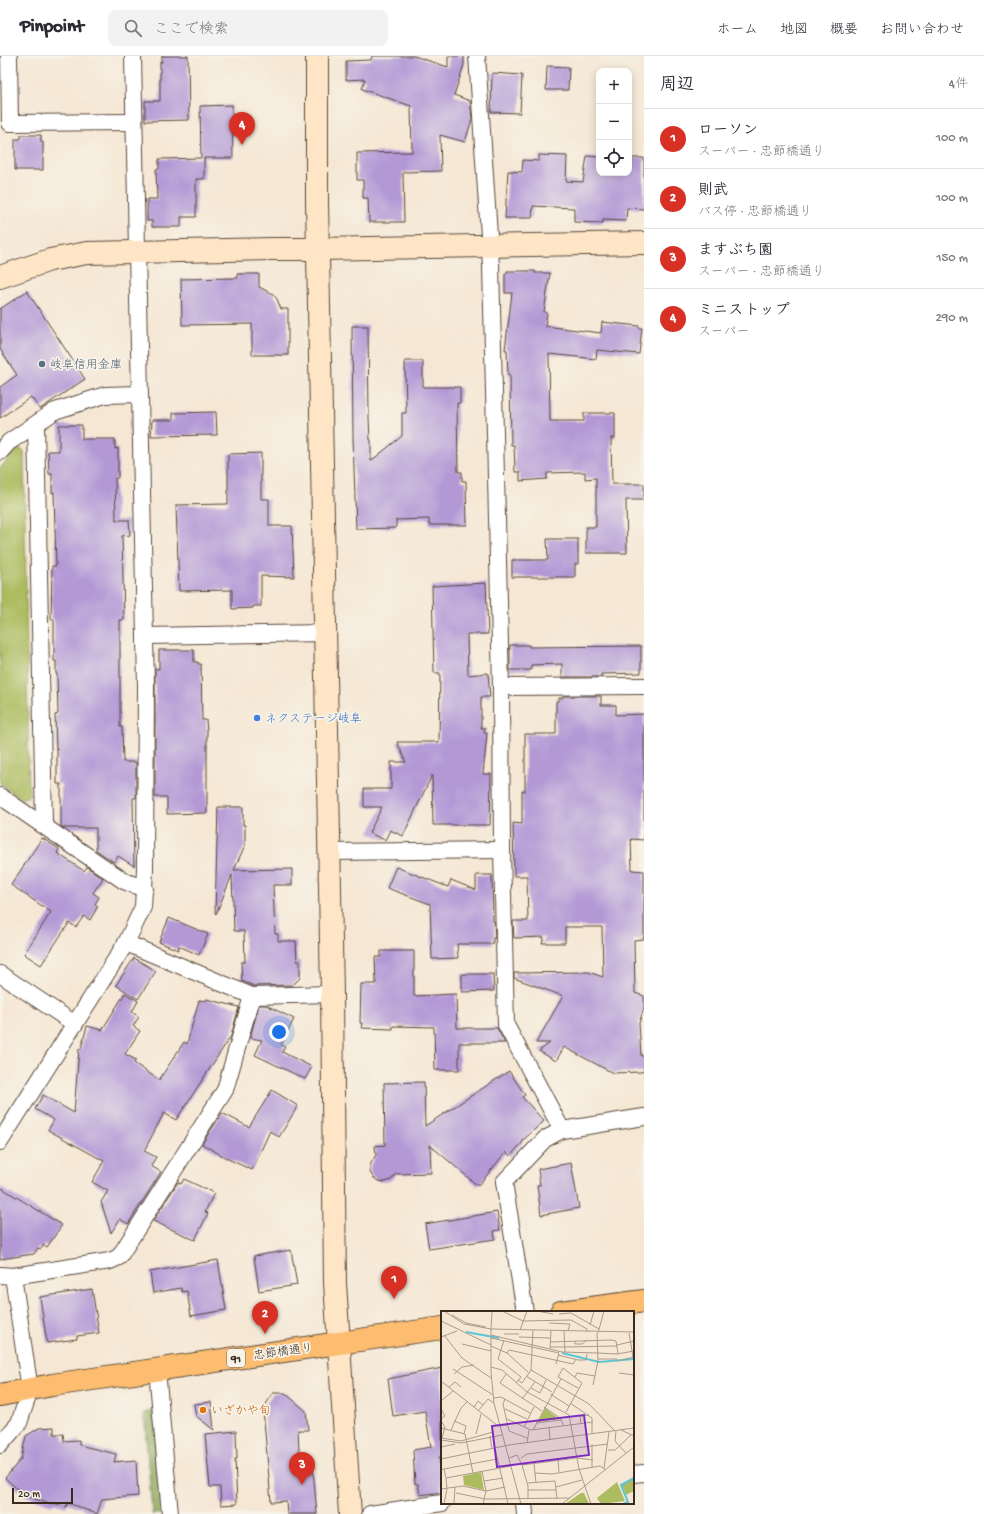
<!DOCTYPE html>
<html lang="ja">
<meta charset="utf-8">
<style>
body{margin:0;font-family:"Gochi Hand","Klee One",sans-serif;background:#f2f2f3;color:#2b2b33}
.controls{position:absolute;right:12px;top:12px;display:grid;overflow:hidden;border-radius:8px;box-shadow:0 2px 10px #0003}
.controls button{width:36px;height:36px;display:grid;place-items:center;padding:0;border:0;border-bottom:1px solid #e1e1e2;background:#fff;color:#2b2b33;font:20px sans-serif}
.scale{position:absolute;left:12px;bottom:10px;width:61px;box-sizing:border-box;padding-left:4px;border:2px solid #3b2a1e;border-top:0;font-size:11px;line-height:14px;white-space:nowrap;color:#3b2a1e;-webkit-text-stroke:3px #f7f3e8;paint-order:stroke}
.you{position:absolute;left:279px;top:976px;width:14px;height:14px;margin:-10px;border:3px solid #fff;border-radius:50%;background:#1a73e8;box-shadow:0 0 0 6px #1a73e833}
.badge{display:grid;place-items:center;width:26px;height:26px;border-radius:50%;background:#d93025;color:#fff;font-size:13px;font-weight:700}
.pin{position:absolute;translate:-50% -33px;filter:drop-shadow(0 1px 2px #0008)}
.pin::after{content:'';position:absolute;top:21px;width:14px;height:12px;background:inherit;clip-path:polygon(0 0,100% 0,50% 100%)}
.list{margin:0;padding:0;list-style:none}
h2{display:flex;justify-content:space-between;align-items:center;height:52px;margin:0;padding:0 16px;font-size:17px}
h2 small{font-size:13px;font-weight:400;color:#7c7c81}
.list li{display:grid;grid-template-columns:26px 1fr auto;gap:12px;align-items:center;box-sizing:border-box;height:60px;padding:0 16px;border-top:1px solid #e1e1e2}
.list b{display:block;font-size:15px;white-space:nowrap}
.list p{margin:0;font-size:13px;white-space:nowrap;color:#7c7c81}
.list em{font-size:13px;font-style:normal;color:#7c7c81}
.icon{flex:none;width:22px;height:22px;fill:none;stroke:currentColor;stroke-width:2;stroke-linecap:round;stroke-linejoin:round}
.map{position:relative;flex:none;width:644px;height:1458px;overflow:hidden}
header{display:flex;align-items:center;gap:24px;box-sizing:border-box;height:56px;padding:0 20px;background:#fff;border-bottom:1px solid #e1e1e2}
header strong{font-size:19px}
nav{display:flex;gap:22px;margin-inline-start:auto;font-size:14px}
.search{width:280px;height:36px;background:#f2f2f3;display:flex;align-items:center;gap:10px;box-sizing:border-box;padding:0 14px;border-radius:8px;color:#7c7c81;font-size:15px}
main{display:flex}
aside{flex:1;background:#fff}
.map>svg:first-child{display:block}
.green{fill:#acbc5f;stroke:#74733e}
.forest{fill:#89a456;stroke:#62673a}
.building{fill:#b299d6}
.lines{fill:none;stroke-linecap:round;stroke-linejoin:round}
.street-casing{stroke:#574639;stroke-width:18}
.secondary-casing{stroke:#574639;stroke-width:24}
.primary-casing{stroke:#574639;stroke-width:24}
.street{stroke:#fff;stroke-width:16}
.secondary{stroke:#fee5c5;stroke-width:22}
.primary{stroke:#fcbd6f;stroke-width:22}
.service-dot{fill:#5c6f8a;stroke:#f7f3e8;stroke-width:1.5}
.shop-dot{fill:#3f7fe0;stroke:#f7f3e8;stroke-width:1.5}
.food-dot{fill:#e8710a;stroke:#f7f3e8;stroke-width:1.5}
.labels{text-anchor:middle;stroke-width:3.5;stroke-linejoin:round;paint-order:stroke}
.shield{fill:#f7f3e8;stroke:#73665b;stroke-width:1}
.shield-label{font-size:11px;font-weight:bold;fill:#3b2a1e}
.service-label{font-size:12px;fill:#4e5e75;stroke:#f7f3e8;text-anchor:start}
.shop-label{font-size:12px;fill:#366cbe;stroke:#f7f3e8;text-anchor:start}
.street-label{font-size:12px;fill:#3b2a1e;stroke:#f7f3e8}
.food-label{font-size:12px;fill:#c56008;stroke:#f7f3e8;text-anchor:start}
.inset-river{fill:none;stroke:#5bc6d4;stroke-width:2}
.inset-road{fill:none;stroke:#ab9b8b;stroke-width:1}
.view{fill:#7b2cbf;fill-opacity:0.15;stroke:#7b2cbf;stroke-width:2}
.inset-edge{fill:none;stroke:#3b2a1e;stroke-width:2}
</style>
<header>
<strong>Pinpoint</strong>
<div class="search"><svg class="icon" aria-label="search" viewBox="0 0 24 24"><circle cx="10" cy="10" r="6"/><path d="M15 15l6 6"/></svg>ここで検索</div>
<nav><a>ホーム</a><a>地図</a><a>概要</a><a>お問い合わせ</a></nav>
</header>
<main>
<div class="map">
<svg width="644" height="1458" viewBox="0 0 644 1458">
<rect width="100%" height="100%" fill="#f7f3e8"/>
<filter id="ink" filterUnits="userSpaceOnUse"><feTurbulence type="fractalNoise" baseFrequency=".025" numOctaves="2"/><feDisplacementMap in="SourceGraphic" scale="8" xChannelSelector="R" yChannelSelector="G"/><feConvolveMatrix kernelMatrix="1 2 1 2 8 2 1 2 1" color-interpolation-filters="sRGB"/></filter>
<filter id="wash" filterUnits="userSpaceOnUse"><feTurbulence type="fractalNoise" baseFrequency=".012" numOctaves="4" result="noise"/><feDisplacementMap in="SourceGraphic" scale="16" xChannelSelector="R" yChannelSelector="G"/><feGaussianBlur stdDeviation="0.9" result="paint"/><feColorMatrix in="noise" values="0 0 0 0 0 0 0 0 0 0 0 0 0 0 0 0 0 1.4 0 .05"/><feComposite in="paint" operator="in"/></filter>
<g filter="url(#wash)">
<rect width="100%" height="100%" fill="#f5e7d4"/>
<path class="green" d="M18 392 24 395 29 740 22 743 0 727V412Z"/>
<path class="forest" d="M154 1352 163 1458H152L144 1358Z"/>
<g id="blocks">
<g class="building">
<path d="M162 0H188L189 64 145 65V45H160V6H162Z"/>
<path d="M372 0H414L448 11V0H464V9L454 39 470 45 472 63 465 86 440 79 441 115 403 116 404 166H369L368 142H363V124H357V97L412 96 411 50 362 33 365 23 346 24V5L371 4Z"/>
<path d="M547 10 569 11 568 34H546Z"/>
<path d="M492 17 522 19 520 57 491 56Z"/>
<path d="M232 49 233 102H204V123H196V161H181V171H152V165H147V143H157L156 113H159V103L201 102 200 50Z"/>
<path d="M21 79H41V86H43V114H15V83H21Z"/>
<path d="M539 99 567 100 566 125 583 126 587 100 599 101V117H629V102H644V153L627 152 626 165 603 164V167L574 166V152L533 150 532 162H505L508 115 522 116 523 104 539 105Z"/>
<path d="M507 215H535V217H550L544 256 547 257 545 270 601 277 602 266 639 270V272H642L639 298 597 294 596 303 549 298 550 365H584V357H615V382H611V383L612 428H644V444H626L627 497H586V471H596V422L585 423V416L547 417V423L520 425V416H515L514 389H511L510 319H508L507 294H505L512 237H505V218H507Z"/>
<path d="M237 218H259V231L273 238 277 243 281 253H288V299H252V268L182 269 181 223 238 222Z"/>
<path d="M27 235 85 323 40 353 31 341 0 362V331L17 319 0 293V253Z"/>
<path d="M352 270H368L369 362 370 384H371V405L402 380V357H406L405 305H423V331H460V347H457L458 416H462V425H466L467 469H429V463L396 464V472L356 473 353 382Z"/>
<path d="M216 356 217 379 151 380 152 364H173V357Z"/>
<path d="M59 369H82V383H115V393L118 392V422H115L116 464H129L130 479 122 480 124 564H120V671H122L123 706H136V742H133L134 810 118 800 114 806 96 794V772H64L61 771V728H57V693H56L55 659 58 658 57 618H56V605H54V563H51L52 510H56L55 471 54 436 52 437V418H49L48 395H59Z"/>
<path d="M261 397V443H269V470H292L294 521 261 520V550H253V552L232 553V534L179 535 176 449 228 448V398Z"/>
<path d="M547 483H578V508H575V521H512V504H548Z"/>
<path d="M486 527 488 578H467L468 619 488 617 490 641H481V672H485L484 677H487L483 718H491L490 769H433L432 719 403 780 390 774 385 784 369 777 382 751H364V733H391V706H406L397 686H439L440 617H434L432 530Z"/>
<path d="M510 589H529V591L641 590V617L601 618V621H562V608L531 609V614H510Z"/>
<path d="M159 594H194V606H198V608H201L202 664H206L207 675V757L167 758V741H155V613H159Z"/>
<path d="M563 640H601V649H616V659L644 658V784L631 783 632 814 644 815V883L634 884 635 937 644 940V952L639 967 641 1000H644V1015L641 1016 613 1017 564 991 556 1005 539 995 550 987H536L563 940 514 922V917L588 916 603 921 602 871H565V887H542L544 881 514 882 513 865H528L527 820H514L513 767 522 768V735H525V678H556V645H559V642H563Z"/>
<path d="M218 751H243V769H245V789L234 814 292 813V829H273L275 878H278V885H296L297 905H300V922L293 929 254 930 242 925 241 906H245L244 875H234L232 819 216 858 215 857Z"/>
<path d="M42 782 59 793 57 797 84 815 87 811 103 822 93 837 99 841 95 848 98 850 90 864 84 860 76 871 69 867 41 909 24 898 51 856 11 829Z"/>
<path d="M396 811 448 831 451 824 476 834V819H492L493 865H494L495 882H493V888H457L458 902 432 903 430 848 387 832Z"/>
<path d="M169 862 208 878 199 899 179 890 178 894 159 886Z"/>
<path d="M381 895H414V940L456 938 457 972H497L505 987H459V1014H435L434 971 393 970V973L361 972 362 967H360L361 928H376L375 901H381Z"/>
<path d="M134 902 156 915 138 943 116 929Z"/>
<path d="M462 918H493L494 935 462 936Z"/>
<path d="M125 937 138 945 132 956 139 961 133 970 140 975 125 998 136 1004 134 1007 159 1024 184 986 187 988 199 944 206 945V943L239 951 231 980 176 1064 164 1057 144 1095 156 1101 151 1110 161 1116 128 1168 120 1163 111 1177 101 1146 108 1135 92 1126 104 1105 48 1074 54 1064 35 1053 43 1039 74 1057 79 993H81L87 970 102 974Z"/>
<path d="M259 949H266L294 963 281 989 285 991 282 996 312 1011 305 1023 255 999 262 984 250 982Z"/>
<path d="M509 1015 525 1039 522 1041 544 1065 522 1085 523 1086 510 1100 506 1096 478 1130 430 1089 431 1117 396 1118 391 1124 385 1126 378 1125 373 1121 370 1116V1109L376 1099 375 1090 385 1089 384 1027 424 1026 425 1070Z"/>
<path d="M272 1034 298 1050 279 1081 270 1075 252 1114 230 1104 202 1088 222 1057 249 1071Z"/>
<path d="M571 1107 579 1152 541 1159 537 1129H540L538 1113Z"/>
<path d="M184 1123 214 1137 205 1156 208 1157 195 1184 153 1165 178 1126 181 1128Z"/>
<path d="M0 1131 62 1169 47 1191 44 1189 41 1193 38 1192 34 1198 0 1203Z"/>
<path d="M497 1156 500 1174 494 1175 495 1183 429 1193 425 1168Z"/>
<path d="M291 1194 297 1229 259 1235 254 1200Z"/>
<path d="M218 1204 226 1254 191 1260 187 1235 182 1236 181 1232 153 1237 150 1216Z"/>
<path d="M92 1233 99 1277 77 1280V1283L47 1287 40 1241Z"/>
<path d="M442 1312V1401H439L442 1425V1436L420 1439 418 1428H415L413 1394 431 1391 425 1355 393 1360 388 1323Z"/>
<path d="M273 1337H285L306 1355 308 1374H298L300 1415 313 1414 317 1458H287L286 1445 271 1446 263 1353Z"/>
<path d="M211 1346 214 1374 196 1360 194 1348Z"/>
<path d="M54 1371V1378H63L64 1385 79 1384V1389L116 1398 114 1406 136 1404 138 1440 102 1443 97 1458 68 1447 66 1451 53 1447 52 1449 24 1439 5 1422 21 1403 26 1380 39 1372Z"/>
<path d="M236 1375 237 1403H235L237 1448 221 1449 220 1431H210L205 1378Z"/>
</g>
</g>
</g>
<g filter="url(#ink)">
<use href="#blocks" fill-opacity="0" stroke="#574639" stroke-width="1"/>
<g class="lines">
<defs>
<g id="street">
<path d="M9 0 10 67 134 66"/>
<path d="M477 0 491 209 501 631 502 794 506 969 562 1074"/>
<path d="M36 369 44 768"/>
<path d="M0 396 9 386 55 355 105 339 139 338"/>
<path d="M145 580 325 577"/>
<path d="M501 631 644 630"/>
<path d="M0 740 124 825 145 833"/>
<path d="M329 796 502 794"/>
<path d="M126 887 252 940 332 938"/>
<path d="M0 918 75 968"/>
<path d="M0 1086 126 887 143 851 145 813 146 630 133 0"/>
<path d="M0 1219 13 1220 110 1205 119 1201 225 1034 252 940"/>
<path d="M525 1256 504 1126 545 1083 562 1074 644 1061"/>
<path d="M157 1314 170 1458"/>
<path d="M0 1389 19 1367 30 1334 13 1220"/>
<path d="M633 1418 644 1417"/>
<path d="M524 1447 525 1458"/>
<path d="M370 1458 442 1447"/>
</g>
<g id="secondary">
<path d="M317 0V145L332 938 335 1227 350 1458"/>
<path d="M0 221 50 204 87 197 270 193H318L644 187"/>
</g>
<g id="primary">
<path d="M561 1256 644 1245"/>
<path d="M0 1339 52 1329 442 1272"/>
</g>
</defs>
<use href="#street" class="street-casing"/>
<use href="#secondary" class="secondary-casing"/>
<use href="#primary" class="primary-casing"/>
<use href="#street" class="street"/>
<use href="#secondary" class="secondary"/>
<use href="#primary" class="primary"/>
</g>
</g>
<circle class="service-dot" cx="42" cy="308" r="4"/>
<circle class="shop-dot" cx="257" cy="662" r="4"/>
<circle class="food-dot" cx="203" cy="1354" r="4"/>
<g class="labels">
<rect class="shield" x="227" y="1293" width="18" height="18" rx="3"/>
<g class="shield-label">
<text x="236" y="1306">91</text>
</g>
<g class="service-label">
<text x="50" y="312">岐阜信用金庫</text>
</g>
<g class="shop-label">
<text x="265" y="666">ネクステージ岐阜</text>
</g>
<g class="street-label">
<text transform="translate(283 1295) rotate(-8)" y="4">忠節橋通り</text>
</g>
<g class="food-label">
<text x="211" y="1358">いざかや旬</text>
</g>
</g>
<g transform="translate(441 1255)">
<rect width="193" height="193" fill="#f5e7d4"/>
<path d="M104 97 118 108 97 111ZM40 161 43 179 23 174 22 165ZM193 167V180L185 184 181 174ZM176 171 184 190 160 193 156 187ZM140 182H143L148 193H124Z" fill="#acbc5f"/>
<path class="inset-river" d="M25 21 58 27M121 42 158 51 193 48M182 193 187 191 180 174 193 167"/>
<path class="inset-road" d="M3 0 23 13 50 18M51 0 50 18 193 21M61 0 82 10 130 9 146 18V21M96 0 112 3M118 3 130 2 158 18M11 4 25 12 45 16M0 10 50 34M108 12 129 13 127 20M149 14 153 0M50 18V61L53 92 80 193M79 19 86 0M123 20 124 41M157 22 163 0M188 22 192 46M63 23H78M3 24 21 47 50 67M50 24 121 41 157 42M0 26 16 20M78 26 109 27M50 27 118 42 115 53M63 29 57 48 80 66 75 72M134 30V33H141L146 29M109 31 170 29 175 30 177 43M21 33 50 40M176 34 193 30M50 35 66 42 87 61M109 36H124M124 36 176 35M109 38 110 20M66 42 68 39 132 53 135 48M157 42 176 43 193 40M117 44 137 49H145L146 43M157 48H176M176 50 193 46M50 56 61 59 86 81 128 104 138 158 150 193M12 58 52 84M90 59 148 93 174 120M178 62 193 64M13 63 21 56 33 54M65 63 59 72 101 100M85 65 111 81M134 66 136 62 154 65M77 69 81 72 90 59 92 19M0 70 57 115 66 114M152 74 157 50 156 22M8 76 14 71 20 76M90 77 99 82 105 69M109 83 128 95M52 87 60 86 89 102M64 88 62 93 68 120 86 127M81 88 94 71M0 90 12 80M129 92 151 107V123M33 96 37 90 42 94M103 96 119 107 123 115M0 98 4 105 0 108M64 98 86 108M37 100 47 88 53 92M125 101 141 72 122 57 117 66 137 77M66 108 90 119 152 111M0 110 4 116 1 127M13 110 25 115 23 123M95 112 120 109M140 113 139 105 148 104M83 116 93 96M0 117 24 123 32 162M108 117 109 129M10 119 20 97 26 91M92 119 120 68M180 119 193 125M175 120 174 130 185 142M35 123 40 103M49 125 51 138M0 127 20 130 52 121M0 129 20 132 61 124M86 132 88 119M151 133V157M0 136 14 133M54 137 67 193M167 139H174L190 124M68 147 76 144 81 154 136 147 152 149M80 147 86 143 167 133M0 148 68 134 193 117M117 149 118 161M93 153 95 172M81 154 87 175V187M163 157 168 121M3 158 56 148M0 159 3 158 5 167 70 155M41 160 45 180 42 193M94 162 111 163 159 155 165 159M43 170 62 167M87 172 114 170 116 188M115 176 141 169M0 178 22 175 45 180 64 176M87 179H115M15 182 44 188 129 187M3 193 6 178 5 167M13 193 14 176M121 193 193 136"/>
<path class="view" d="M143 104 148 144 56 156 51 115Z"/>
<rect width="193" height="193" class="inset-edge"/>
</g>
</svg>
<div class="controls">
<button>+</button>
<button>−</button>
<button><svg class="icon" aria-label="locate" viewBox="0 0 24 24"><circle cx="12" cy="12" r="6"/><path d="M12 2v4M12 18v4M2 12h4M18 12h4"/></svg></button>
</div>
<div class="scale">20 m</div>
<div class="you"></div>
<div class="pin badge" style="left:394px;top:1243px">1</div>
<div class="pin badge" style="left:265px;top:1278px">2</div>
<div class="pin badge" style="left:302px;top:1429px">3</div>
<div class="pin badge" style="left:242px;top:89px">4</div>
</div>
<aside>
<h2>周辺<small>4件</small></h2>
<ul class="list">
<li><span class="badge">1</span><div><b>ローソン</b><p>スーパー · 忠節橋通り</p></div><em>100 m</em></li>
<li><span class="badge">2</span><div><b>則武</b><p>バス停 · 忠節橋通り</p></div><em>100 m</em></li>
<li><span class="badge">3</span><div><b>ますぶち園</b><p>スーパー · 忠節橋通り</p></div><em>150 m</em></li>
<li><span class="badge">4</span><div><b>ミニストップ</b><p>スーパー</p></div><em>290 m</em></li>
</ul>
</aside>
</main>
